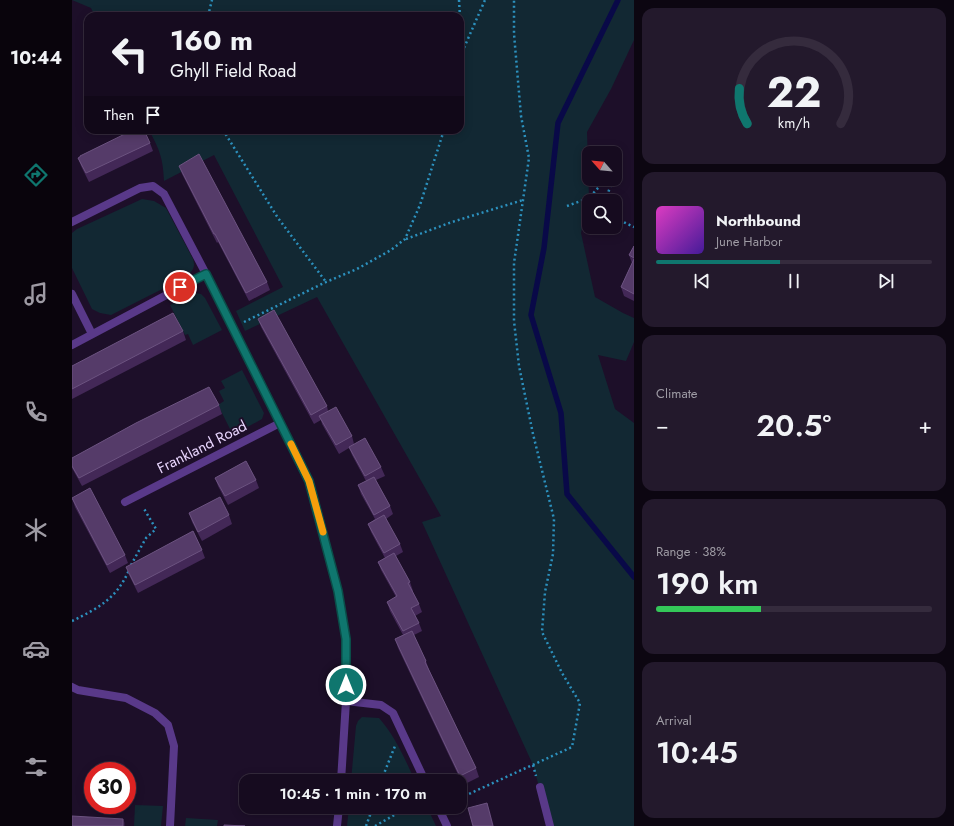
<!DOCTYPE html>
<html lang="en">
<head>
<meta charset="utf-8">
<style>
	body { margin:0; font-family:Jost,sans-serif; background:#23192c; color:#f1f3f6; height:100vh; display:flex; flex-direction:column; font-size:15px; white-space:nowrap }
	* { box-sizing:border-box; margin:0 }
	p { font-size:13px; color:#9e9ba4 }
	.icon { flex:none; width:22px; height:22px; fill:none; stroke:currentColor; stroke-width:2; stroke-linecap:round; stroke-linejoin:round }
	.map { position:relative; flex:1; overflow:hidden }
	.side { display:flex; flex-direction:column; gap:8px; padding:8px; background:#0c0611; width:320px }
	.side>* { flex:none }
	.guide { position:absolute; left:12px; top:12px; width:380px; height:122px; border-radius:12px; box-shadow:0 2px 10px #0003,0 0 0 1px #352b3d; background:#160b1f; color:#f1f3f6; overflow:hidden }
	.needle { width:26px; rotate:297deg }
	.buttons { position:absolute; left:510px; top:146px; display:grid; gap:8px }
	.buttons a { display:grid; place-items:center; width:40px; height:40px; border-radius:8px; background:#160b1f; box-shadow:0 2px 10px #0003,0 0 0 1px #352b3d; font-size:20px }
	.speed { position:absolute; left:12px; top:762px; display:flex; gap:8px; font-size:20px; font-weight:700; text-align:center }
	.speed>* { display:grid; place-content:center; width:52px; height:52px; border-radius:50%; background:#160b1f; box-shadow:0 2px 10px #0003,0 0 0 1px #352b3d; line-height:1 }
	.speed .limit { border:6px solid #d22; background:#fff; color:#111 }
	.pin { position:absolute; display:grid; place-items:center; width:34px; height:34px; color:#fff; margin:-17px; border:2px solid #fff; border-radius:50%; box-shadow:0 1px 4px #0007 }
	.me { position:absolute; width:44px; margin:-22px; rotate:0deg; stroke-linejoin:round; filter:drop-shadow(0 0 3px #0008) }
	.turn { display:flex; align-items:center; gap:14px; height:84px; padding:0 20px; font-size:18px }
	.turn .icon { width:52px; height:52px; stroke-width:2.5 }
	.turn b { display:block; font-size:28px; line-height:34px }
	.then { display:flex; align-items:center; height:38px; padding:0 20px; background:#0003; gap:8px; font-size:15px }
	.big { font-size:30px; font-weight:600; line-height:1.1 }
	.side .card { flex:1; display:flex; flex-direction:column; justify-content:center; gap:6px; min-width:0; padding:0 14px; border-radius:12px; background:#23192c }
	.side .dial { align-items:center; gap:0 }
	.dial svg { height:104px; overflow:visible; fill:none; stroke:#352b3d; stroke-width:7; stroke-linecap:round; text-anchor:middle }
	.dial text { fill:#f1f3f6; stroke:none }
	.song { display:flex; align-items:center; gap:12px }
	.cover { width:48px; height:48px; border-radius:6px; background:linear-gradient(135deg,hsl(310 70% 55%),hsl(260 70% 35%)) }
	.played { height:4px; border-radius:2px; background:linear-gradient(90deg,#0f766e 45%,#352b3d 45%) }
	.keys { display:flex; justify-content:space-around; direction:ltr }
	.heat { display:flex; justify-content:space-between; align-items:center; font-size:22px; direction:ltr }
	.charge { height:6px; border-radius:3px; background:linear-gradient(90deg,#34c759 38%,#352b3d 0) }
	.trip { position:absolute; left:167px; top:774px; width:228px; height:40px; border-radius:12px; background:#160b1f; box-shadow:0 2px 10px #0003,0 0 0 1px #352b3d; font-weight:600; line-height:40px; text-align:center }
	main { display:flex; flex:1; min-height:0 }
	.dock { display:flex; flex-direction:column; width:72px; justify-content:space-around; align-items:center; background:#09040c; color:#9e9ba4 }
	.dock .icon { width:28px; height:28px }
	.dock .on { color:#0f766e }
	.dock b { font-size:18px; color:#f1f3f6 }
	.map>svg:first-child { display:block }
</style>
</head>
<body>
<main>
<nav class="dock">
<b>10:44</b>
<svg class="icon on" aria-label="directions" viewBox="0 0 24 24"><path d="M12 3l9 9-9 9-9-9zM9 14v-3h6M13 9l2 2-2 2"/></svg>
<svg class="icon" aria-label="music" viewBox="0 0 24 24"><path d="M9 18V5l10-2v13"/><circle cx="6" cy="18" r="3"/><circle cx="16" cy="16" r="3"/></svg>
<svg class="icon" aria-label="phone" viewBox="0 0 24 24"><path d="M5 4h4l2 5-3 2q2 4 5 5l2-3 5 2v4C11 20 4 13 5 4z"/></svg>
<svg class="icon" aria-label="climate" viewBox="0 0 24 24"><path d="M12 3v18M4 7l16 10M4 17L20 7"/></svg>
<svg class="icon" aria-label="car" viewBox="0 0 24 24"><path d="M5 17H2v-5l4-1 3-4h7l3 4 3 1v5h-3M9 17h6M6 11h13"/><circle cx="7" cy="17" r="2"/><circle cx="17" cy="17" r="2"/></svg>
<svg class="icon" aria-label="filters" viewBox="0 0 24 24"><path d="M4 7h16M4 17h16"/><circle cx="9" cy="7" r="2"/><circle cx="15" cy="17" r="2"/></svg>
</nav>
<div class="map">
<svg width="562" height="826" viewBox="0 0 562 826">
	<rect width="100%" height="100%" fill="#1d0f29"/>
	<!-- green -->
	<g fill="#122833">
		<path d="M0,0h562v40l-23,49 -24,43 2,66 -8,35 14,64 28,16 11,5v24l-8,19 -28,-6 17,54 19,14v403h-84l-17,-61 -111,-243 19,-6 -124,-219 -72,34 -9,-20 47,-24 -69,-132 -50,26c-1,-23 -4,-30 -15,-51h311v-114h-365l-4,-8z"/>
		<path d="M70,199l12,2 12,7 27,51c3,9 -1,12 -7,18l-75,38 -11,-2 -8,-4 -20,-41v-35l5,-4z"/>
		<path d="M123,293l6,1 4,4 17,32 -29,15 -5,-11 -3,1 -15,-30z"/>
		<path d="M170,370l22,43 -2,6 -29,16 -15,-30 6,-4 -5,-10 6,-3 -4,-7z"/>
		<path d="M290,717l17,1c16,18 26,41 36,63h-64l5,-55 2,-5z"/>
		<path d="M63,805l28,1 -2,20h-27z"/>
		<path d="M277,807h78l9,19h-89z"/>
		<path d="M114,818l32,2 -1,6h-32z"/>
	</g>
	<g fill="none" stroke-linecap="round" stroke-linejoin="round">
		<!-- stream -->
		<path stroke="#090948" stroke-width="5.5" d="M546,0l-60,123 -14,125 -13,67 30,98 6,81 67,83"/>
		<!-- path -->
		<g stroke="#2c91be" stroke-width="2.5" stroke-dasharray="2 3" stroke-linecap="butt">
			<path d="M387,0l1,17"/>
			<path d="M136,16l4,-16"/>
			<path d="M388,57l25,-57"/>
			<path d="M151,130l55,88 48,64"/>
			<path d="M533,201l7,-19 -6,-3"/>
			<path d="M495,206l22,-8 17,-19"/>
			<path d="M543,218l19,9"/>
			<path d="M334,239l46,-17 71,-22"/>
			<path d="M172,322l82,-40 31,-13 34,-19 14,-11 15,-34 24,-75"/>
			<path d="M59,565l15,-27 10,-9 -13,-22"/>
			<path d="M0,621c27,-13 45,-23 57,-51"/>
			<path d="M461,765l3,11"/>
			<path d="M309,781l14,-35"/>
			<path d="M388,798l112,-51 8,-44 -18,-30 -20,-41 3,-40 8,-38 1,-35 -21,-85 -14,-68 -5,-45v-58l15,-105 -8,-42 -7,-82v-34"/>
			<path d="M294,826l7,-19"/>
			<path d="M303,826l21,-12 18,-7"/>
		</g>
		<!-- lane -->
		<path stroke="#593989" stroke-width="8" d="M468,787l10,39"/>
		<!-- street -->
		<g stroke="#593989" stroke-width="8">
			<path d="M0,222l68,-34 13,-2 11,8 42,80 -134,71"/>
			<path d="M134,274l103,207 14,52 15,58 8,48v62l-5,80"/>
			<path d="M0,294l20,40"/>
			<path d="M53,502l155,-79"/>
			<path d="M0,687l6,3 48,8 29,15 13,12 6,21 -4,80"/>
			<path d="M274,701l35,4 12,8 32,68"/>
			<path d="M366,807l9,19"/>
			<path d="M265,826l2,-19"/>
		</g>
	</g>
	<!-- wall -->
	<g fill="#432857">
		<path d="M78,143l3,8 -64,31 -8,-16 -3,-8z"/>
		<path d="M107,166l88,116 3,8 -21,11 -31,-59 -1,1 -35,-69z"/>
		<path d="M562,246v55l-10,-5 -3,-9 11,-24 -3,-8z"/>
		<path d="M186,319l69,87 1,5 24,25 2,8 27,23 4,9 -9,4 14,26 3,8 -7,5 14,25 3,8 -7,4 14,26 3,9h-1l7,13 3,8 -7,4 4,7 3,8 -8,4 12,26 3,9 47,98 3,9 -16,8 -65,-137 -3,-9 8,-4 -13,-24 -3,-9 9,-5 -15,-27 -3,-8 7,-4 -14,-26 -3,-8 7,-5 -14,-25 -3,-9 8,-4 -14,-26 -3,-7 -10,6 -17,-30 -1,-4 -7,4 -53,-97z"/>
		<path d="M111,331l3,9 -114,59v-33z"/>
		<path d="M147,405l3,9 -140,72 -10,-18v-10z"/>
		<path d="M143,478l41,2 3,8 -31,17 -10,-19z"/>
		<path d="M0,498l53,57 3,8 -18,10 -35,-66z"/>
		<path d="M117,513l40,2 3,9 -30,17 -10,-19z"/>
		<path d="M130,550l3,8 -67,35 -9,-18 -3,-8z"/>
	</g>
	<!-- shaded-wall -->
	<g fill="#2c163d">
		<path d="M415,803l3,8 4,15h-1z"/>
		<path d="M51,819l2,4v3h-2z"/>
	</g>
	<!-- building -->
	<g fill="#553b69" stroke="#6c5380">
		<path d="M61,130h11l6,13 -64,30 -8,-15 2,-1v-1z"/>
		<path d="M127,154l68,128 -21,11 -31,-59h-1l-35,-68z"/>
		<path d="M562,246v12l-5,-3z"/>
		<path d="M562,259v35l-13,-7z"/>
		<path d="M202,310l53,96 -16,9 -53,-96z"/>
		<path d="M101,313l10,18 -111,58v-23z"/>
		<path d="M137,387l10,18 -140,73 -7,-12v-8l64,-35z"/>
		<path d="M264,407l16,29 -16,9 -17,-29z"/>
		<path d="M293,438l16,29 -16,9 -16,-29z"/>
		<path d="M174,461l10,19 -31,16 -10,-18z"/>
		<path d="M302,477l16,29 -16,9 -16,-30z"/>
		<path d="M18,488l35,67 -18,10 -35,-67z"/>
		<path d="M148,497l9,18 -31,17 -9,-19z"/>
		<path d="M312,515l16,29 -16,9 -16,-29z"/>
		<path d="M121,531l9,19 -67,35 -9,-18z"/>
		<path d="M322,553l16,29 -2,1 11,21 -8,4 8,15 -16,8 -16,-29 10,-6 -19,-34z"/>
		<path d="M340,631l14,30 -1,1 51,106 -16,8 -65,-137z"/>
		<path d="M415,803l6,23h-20l-5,-18z"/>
		<path d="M0,816l51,3v7h-51z"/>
		<path d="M152,825l21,1h-21z"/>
	</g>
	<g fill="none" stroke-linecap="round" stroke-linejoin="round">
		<defs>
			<path id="route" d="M108,287l26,-13 103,207 29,110 8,48v46"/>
		</defs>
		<!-- route casing -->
		<use href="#route" stroke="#0a4d48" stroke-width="10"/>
		<!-- route -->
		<use href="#route" stroke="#0f766e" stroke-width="7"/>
		<!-- slow -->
		<path stroke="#f59e0b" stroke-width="7" d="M219,444l18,37 14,51"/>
	</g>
	<g text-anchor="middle" stroke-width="4" stroke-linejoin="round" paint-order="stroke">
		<!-- street labels -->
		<g font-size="15" fill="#ead7ff" stroke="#1d0f29">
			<text transform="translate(130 447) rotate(-27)" y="5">Frankland Road</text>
		</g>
	</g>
</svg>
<div class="buttons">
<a><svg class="needle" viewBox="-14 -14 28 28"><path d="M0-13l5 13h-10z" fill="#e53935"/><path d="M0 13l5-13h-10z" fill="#9e9ba4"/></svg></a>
<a><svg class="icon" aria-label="search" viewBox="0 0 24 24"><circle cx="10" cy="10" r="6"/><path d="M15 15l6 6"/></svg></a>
</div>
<div class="speed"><div class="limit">30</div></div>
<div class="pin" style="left:108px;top:287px;background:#d93025"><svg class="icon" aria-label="arrive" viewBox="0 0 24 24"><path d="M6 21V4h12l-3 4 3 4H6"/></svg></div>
<svg class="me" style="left:274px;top:685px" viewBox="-20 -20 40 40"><circle r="17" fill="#0f766e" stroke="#fff" stroke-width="3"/><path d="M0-11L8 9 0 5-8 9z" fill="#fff"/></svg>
<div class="trip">10:45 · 1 min · 170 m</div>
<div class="guide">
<div class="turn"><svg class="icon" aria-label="left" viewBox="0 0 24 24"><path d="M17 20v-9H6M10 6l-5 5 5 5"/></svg><div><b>160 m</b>Ghyll Field Road</div></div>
<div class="then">Then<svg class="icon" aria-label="arrive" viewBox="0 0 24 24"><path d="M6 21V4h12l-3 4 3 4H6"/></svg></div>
</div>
</div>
<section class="side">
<div class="card dial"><svg viewBox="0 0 100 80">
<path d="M14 69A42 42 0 1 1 86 69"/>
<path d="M14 69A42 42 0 0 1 8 42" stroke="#0f766e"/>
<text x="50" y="56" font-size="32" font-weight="700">22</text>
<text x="50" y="72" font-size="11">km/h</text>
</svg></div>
<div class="card">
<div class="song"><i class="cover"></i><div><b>Northbound</b><p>June Harbor</p></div></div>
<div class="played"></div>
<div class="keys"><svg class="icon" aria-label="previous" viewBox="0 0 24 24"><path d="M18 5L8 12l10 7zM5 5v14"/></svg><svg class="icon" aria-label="pause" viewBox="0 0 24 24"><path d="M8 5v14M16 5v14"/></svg><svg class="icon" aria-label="next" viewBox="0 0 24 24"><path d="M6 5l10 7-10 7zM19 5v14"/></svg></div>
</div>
<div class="card"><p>Climate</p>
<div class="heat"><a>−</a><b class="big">20.5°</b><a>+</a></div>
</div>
<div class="card"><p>Range · 38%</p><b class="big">190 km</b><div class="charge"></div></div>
<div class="card"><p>Arrival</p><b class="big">10:45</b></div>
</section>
</main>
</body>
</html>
